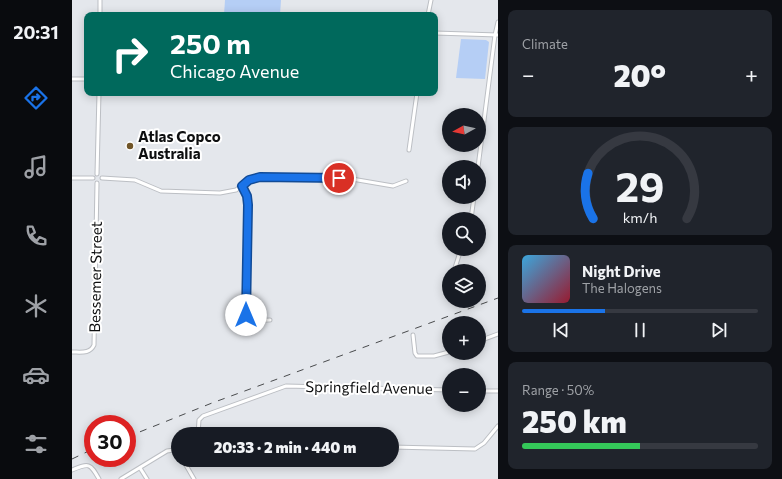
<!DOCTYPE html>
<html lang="en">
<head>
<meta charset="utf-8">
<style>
	body { margin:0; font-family:Commissioner,sans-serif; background:#20242c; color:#f1f3f6; height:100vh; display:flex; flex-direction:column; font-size:15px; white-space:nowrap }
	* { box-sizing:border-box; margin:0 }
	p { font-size:13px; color:#9ea1a6 }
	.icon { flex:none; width:22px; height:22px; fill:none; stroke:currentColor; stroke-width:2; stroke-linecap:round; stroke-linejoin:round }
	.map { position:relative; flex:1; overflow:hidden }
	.drawer { display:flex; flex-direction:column; gap:10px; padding:10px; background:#0d0f14; width:284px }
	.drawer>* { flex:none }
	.banner { position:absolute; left:12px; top:12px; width:354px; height:84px; border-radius:8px; box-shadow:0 2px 10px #0003; background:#00695c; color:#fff; overflow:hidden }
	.needle { width:26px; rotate:262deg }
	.controls { position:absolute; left:370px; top:108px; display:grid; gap:8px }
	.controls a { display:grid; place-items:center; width:44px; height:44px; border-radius:50%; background:#171b24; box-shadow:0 2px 10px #0003; font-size:20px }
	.speed { position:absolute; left:12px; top:415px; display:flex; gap:8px; font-size:20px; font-weight:700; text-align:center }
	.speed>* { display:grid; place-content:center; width:52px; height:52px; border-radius:50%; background:#171b24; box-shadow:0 2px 10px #0003; line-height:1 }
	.speed .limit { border:6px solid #d22; background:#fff; color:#111 }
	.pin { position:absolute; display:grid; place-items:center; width:34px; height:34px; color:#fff; margin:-17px; border:2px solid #fff; border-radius:50%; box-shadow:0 1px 4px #0007 }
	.me { position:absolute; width:44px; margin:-22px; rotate:0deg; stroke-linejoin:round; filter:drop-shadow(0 0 3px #0008) }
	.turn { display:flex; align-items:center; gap:14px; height:84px; padding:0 20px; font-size:18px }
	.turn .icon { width:52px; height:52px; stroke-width:2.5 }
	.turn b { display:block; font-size:28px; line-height:34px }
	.big { font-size:30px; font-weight:800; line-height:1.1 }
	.drawer .widget { flex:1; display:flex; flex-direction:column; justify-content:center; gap:6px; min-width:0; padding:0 14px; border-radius:8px; background:#20242c }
	.drawer .dial { align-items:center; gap:0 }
	.dial svg { height:104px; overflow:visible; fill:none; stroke:#363941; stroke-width:7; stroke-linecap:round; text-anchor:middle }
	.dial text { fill:#f1f3f6; stroke:none }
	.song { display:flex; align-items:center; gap:12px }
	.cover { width:48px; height:48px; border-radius:6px; background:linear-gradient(135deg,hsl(200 70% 55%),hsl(350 70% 35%)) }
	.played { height:4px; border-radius:2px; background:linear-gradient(90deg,#1a73e8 35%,#363941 35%) }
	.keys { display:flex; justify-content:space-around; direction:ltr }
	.heat { display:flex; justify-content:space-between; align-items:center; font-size:22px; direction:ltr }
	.charge { height:6px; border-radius:3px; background:linear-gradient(90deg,#34c759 50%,#363941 0) }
	.trip { position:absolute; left:99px; top:427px; width:228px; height:40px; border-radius:20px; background:#171b24; box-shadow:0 2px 10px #0003; font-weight:800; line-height:40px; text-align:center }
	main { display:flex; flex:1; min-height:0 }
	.tabs { display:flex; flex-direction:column; width:72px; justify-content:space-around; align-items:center; background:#090b0e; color:#9ea1a6 }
	.tabs .icon { width:28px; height:28px }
	.tabs .on { color:#1a73e8 }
	.tabs b { font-size:18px; color:#f1f3f6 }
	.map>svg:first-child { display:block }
</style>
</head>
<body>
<main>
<nav class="tabs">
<b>20:31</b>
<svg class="icon on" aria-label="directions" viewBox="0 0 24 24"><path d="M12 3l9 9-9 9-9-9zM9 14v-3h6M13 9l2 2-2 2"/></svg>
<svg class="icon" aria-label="music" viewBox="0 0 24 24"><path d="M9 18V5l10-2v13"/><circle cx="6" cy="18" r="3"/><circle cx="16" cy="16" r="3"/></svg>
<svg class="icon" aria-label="phone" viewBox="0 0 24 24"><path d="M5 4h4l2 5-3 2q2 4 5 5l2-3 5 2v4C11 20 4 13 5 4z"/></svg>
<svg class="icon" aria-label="climate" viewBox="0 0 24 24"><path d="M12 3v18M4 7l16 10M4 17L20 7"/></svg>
<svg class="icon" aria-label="car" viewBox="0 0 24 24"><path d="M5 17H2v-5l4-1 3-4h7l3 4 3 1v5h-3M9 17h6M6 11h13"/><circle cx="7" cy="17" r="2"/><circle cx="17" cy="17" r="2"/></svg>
<svg class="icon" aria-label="filters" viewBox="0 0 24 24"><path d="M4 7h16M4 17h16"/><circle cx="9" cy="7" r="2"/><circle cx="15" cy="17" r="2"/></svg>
</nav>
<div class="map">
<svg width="426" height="479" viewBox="0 0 426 479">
	<rect width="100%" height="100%" fill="#e4e7ec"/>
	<!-- green -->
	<g fill="#b5cef5">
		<path d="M153,0h56l-1,15h-56z"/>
		<path d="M389,39l25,1 3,2 -4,37 -29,-1z"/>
	</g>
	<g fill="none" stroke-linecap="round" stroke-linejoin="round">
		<defs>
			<g id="minor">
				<path d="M28,15v-15"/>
				<path d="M356,15l3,-15"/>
				<path d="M363,33l63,2"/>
				<path d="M0,79h15"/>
				<path d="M337,150l8,-57"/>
				<path d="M406,167l17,-132 3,-13"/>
				<path d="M25,174l2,-81"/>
				<path d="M0,178h21"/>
				<path d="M30,178l33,2 26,11 59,2 16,-3 13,-10 11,-3 86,1 47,8 13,-5"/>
				<path d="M170,186l5,10 1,9 -2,110c5,7 16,5 24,5"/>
				<path d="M399,219l3,-22"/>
				<path d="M382,271l7,-22"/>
				<path d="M341,335l2,18 2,3h17l15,-4"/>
				<path d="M407,341l19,-7"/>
				<path d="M0,352c9,0 18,2 22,-7l3,-162"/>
				<path d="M407,391h19"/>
				<path d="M126,434l1,-14 4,-4 83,-30 163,4"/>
				<path d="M320,447l83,2 9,-6 14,-17"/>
				<path d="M111,460l11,19"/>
				<path d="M68,468l7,11"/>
				<path d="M0,470c17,-7 18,-7 27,9"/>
				<path d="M49,479l46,-28 7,-1 4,3"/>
			</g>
		</defs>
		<!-- minor casing -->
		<use href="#minor" stroke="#bcbfc4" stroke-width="5"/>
		<!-- minor -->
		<use href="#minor" stroke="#fff" stroke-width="3"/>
		<!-- rail -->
		<g stroke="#494b4d" stroke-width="1" stroke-dasharray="7 7" stroke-linecap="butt">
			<path d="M55,437l85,-34 286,-105"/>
			<path d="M0,459l21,-10"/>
		</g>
	</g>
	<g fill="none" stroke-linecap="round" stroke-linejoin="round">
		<defs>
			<path id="route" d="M174,315l2,-110 -1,-9 -5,-10 7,-6 11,-3 79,1"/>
		</defs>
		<!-- route casing -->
		<use href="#route" stroke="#114b97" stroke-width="10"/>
		<!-- route -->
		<use href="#route" stroke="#1a73e8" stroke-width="7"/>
	</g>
	<!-- markers -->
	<circle fill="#705528" stroke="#fff" stroke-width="1.5" cx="58" cy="146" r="4"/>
	<g text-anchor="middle" stroke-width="4" stroke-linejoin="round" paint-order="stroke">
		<!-- poi labels -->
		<g font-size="15" font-weight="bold" fill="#0e0f10" stroke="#fff" text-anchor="start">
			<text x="66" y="142">Atlas Copco<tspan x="66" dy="17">Australia</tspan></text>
		</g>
		<!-- street labels -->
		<g font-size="15" fill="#0e0f10" stroke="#fff">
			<text transform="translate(24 277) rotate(-89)" y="5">Bessemer Street</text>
			<text transform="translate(297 388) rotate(1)" y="5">Springfield Avenue</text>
		</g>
	</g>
</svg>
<div class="controls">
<a><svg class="needle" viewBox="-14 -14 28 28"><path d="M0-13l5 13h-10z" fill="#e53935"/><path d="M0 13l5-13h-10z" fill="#9ea1a6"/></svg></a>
<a><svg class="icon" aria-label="sound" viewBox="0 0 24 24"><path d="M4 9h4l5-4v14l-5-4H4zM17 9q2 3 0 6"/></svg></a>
<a><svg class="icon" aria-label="search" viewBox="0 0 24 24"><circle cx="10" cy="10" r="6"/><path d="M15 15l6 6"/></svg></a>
<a><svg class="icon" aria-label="layers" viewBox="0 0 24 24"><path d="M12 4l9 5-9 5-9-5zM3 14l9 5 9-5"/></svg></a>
<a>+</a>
<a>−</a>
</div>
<div class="speed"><div class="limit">30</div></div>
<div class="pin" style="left:267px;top:178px;background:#d93025"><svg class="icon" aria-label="arrive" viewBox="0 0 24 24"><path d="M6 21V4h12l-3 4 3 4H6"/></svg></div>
<svg class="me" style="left:174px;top:315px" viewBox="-20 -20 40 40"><circle r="19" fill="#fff"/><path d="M0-13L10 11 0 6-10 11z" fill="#1a73e8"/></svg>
<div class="trip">20:33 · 2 min · 440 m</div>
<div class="banner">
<div class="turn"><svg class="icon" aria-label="right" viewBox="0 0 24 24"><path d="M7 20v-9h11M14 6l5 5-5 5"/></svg><div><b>250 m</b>Chicago Avenue</div></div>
</div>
</div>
<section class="drawer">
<div class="widget"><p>Climate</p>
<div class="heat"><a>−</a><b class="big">20°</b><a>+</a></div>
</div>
<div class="widget dial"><svg viewBox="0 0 100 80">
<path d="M14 69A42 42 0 1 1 86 69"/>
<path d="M14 69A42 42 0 0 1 10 34" stroke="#1a73e8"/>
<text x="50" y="56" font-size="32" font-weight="700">29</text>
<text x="50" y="72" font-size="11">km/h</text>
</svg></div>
<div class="widget">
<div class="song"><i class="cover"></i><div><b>Night Drive</b><p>The Halogens</p></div></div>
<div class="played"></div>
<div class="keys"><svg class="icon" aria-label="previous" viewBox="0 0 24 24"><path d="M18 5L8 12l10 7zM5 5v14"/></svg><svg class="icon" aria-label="pause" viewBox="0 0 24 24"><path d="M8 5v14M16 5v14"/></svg><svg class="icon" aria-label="next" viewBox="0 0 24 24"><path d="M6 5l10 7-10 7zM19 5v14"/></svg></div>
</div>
<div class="widget"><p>Range · 50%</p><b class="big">250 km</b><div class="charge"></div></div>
</section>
</main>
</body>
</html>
